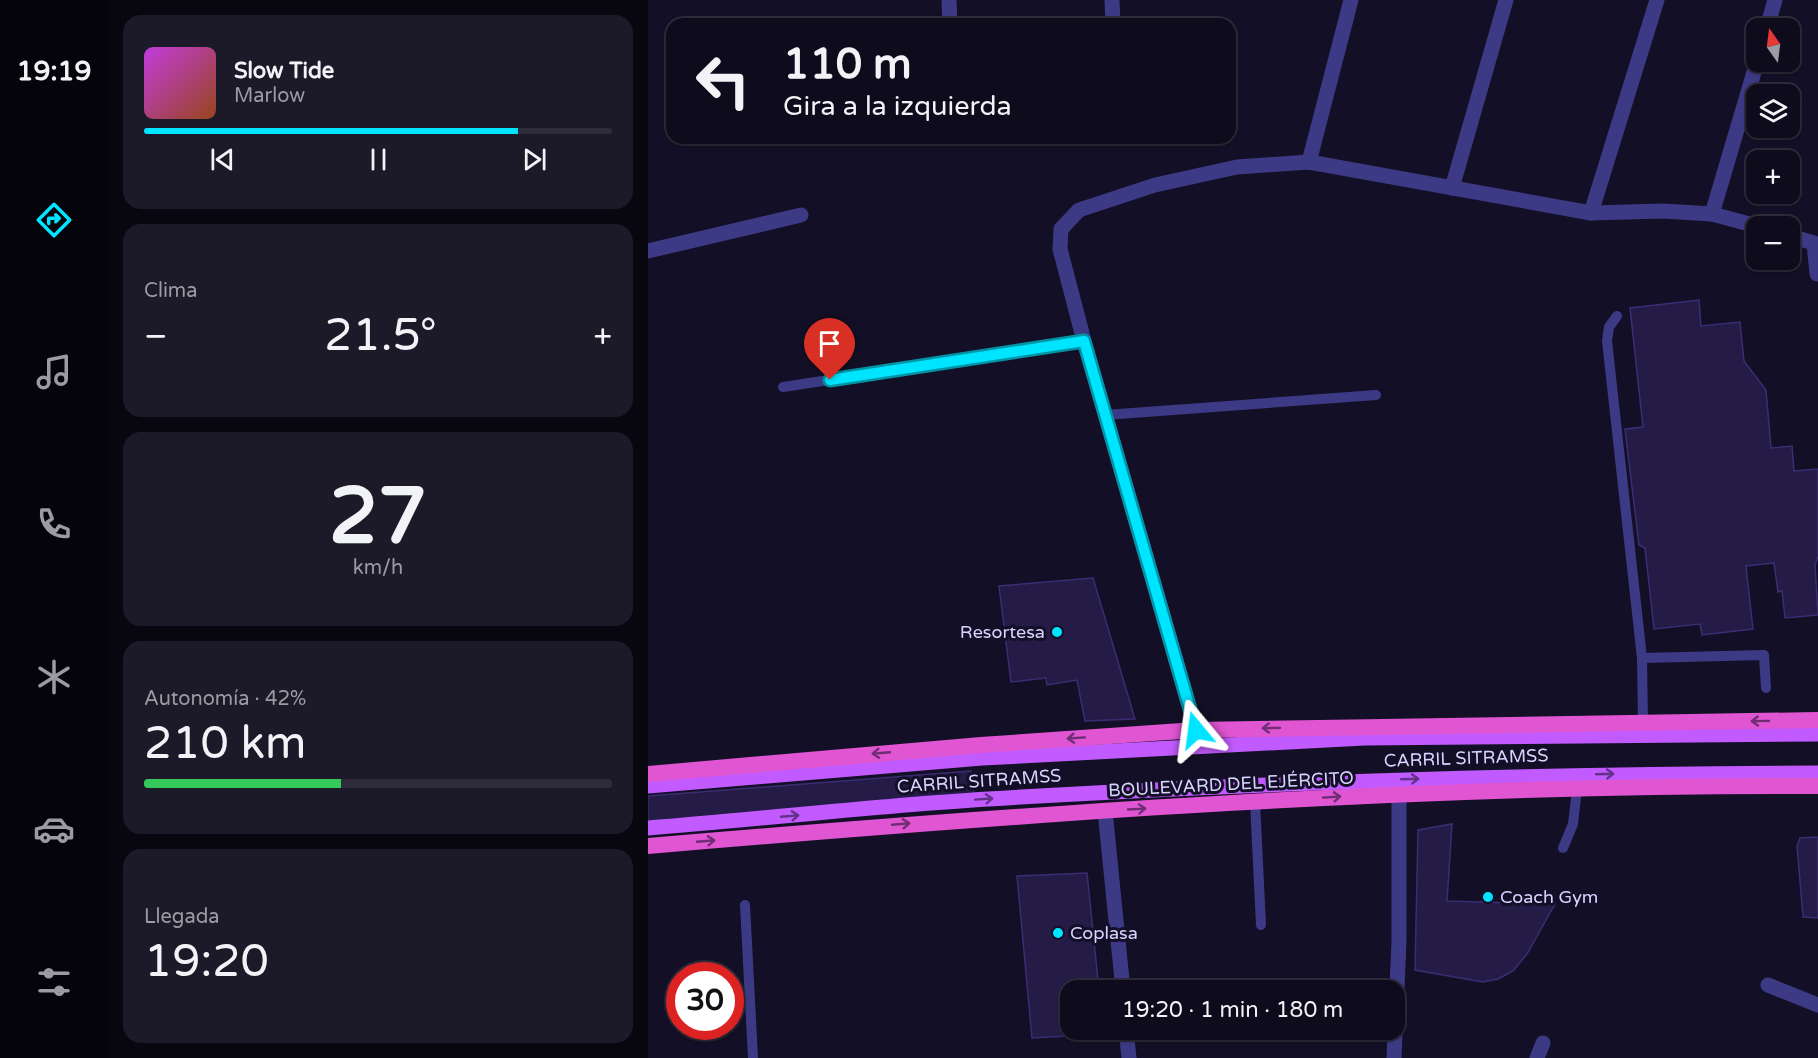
<!DOCTYPE html>
<html lang="es">
<head>
<meta charset="utf-8">
<style>
	body { margin:0; font-family:"Varela Round",sans-serif; background:#1c1929; color:#f1f3f6; height:100vh; display:flex; flex-direction:column; font-size:22px; white-space:nowrap }
	* { box-sizing:border-box; margin:0 }
	p { font-size:20px; color:#9b9ba3 }
	.icon { flex:none; width:33px; height:33px; fill:none; stroke:currentColor; stroke-width:2; stroke-linecap:round; stroke-linejoin:round }
	.map { position:relative; flex:1; overflow:hidden }
	.details { display:flex; flex-direction:column; gap:15px; padding:15px; background:#08060f; width:540px }
	.details>* { flex:none }
	.hud { position:absolute; left:18px; top:18px; width:570px; height:126px; border-radius:18px; box-shadow:0 2px 4px #0004,0 0 0 2px #2e2b3b; background:#0e0b1c; color:#f1f3f6; overflow:hidden }
	.needle { width:39px; rotate:346deg }
	.controls { position:absolute; left:1098px; top:18px; display:grid; gap:12px }
	.controls a { display:grid; place-items:center; width:54px; height:54px; border-radius:12px; background:#0e0b1c; box-shadow:0 2px 4px #0004,0 0 0 2px #2e2b3b; font-size:30px }
	.speed { position:absolute; left:18px; top:962px; display:flex; gap:12px; font-size:30px; font-weight:700; text-align:center }
	.speed>* { display:grid; place-content:center; width:78px; height:78px; border-radius:50%; background:#0e0b1c; box-shadow:0 2px 4px #0004,0 0 0 2px #2e2b3b; line-height:1 }
	.speed .limit { border:9px solid #d22; background:#fff; color:#111 }
	.pin { position:absolute; display:grid; place-items:center; width:51px; height:51px; color:#fff; margin:-62px -26px; border-radius:50% 50% 50% 0; rotate:-45deg; box-shadow:0 0 6px #0007 }
	.pin .icon { rotate:45deg }
	.me { position:absolute; width:66px; margin:-33px; rotate:344deg; stroke-linejoin:round; filter:drop-shadow(0 0 4px #0008) }
	.turn { display:flex; align-items:center; gap:21px; height:126px; padding:0 18px; font-size:27px }
	.turn .icon { width:78px; height:78px; stroke-width:2.5 }
	.turn b { display:block; font-size:42px; line-height:51px }
	.big { font-size:45px; font-weight:600; line-height:1.1 }
	.details .tile { flex:1; display:flex; flex-direction:column; justify-content:center; gap:9px; min-width:0; padding:0 21px; border-radius:18px; background:#1c1929 }
	.details .dial { align-items:center; gap:0 }
	.dial b { font-size:78px; line-height:1 }
	.song { display:flex; align-items:center; gap:18px }
	.cover { width:72px; height:72px; border-radius:9px; background:linear-gradient(135deg,hsl(290 70% 55%),hsl(20 70% 35%)) }
	.played { height:6px; border-radius:3px; background:linear-gradient(90deg,#00e5ff 80%,#2e2b3b 80%) }
	.keys { display:flex; justify-content:space-around; direction:ltr }
	.heat { display:flex; justify-content:space-between; align-items:center; font-size:33px; direction:ltr }
	.charge { height:9px; border-radius:4px; background:linear-gradient(90deg,#34c759 42%,#2e2b3b 0) }
	.trip { position:absolute; left:412px; top:980px; width:345px; height:60px; border-radius:18px; background:#0e0b1c; box-shadow:0 2px 4px #0004,0 0 0 2px #2e2b3b; font-weight:600; line-height:60px; text-align:center }
	main { display:flex; flex:1; min-height:0 }
	.menu { display:flex; flex-direction:column; width:108px; justify-content:space-around; align-items:center; background:#06040b; color:#9b9ba3 }
	.menu .icon { width:42px; height:42px }
	.menu .selected { color:#00e5ff }
	.menu b { font-size:27px; color:#f1f3f6 }
	.map>svg:first-child { display:block }
</style>
</head>
<body>
<main>
<nav class="menu">
<b>19:19</b>
<svg class="icon selected" aria-label="directions" viewBox="0 0 24 24"><path d="M12 3l9 9-9 9-9-9zM9 14v-3h6M13 9l2 2-2 2"/></svg>
<svg class="icon" aria-label="music" viewBox="0 0 24 24"><path d="M9 18V5l10-2v13"/><circle cx="6" cy="18" r="3"/><circle cx="16" cy="16" r="3"/></svg>
<svg class="icon" aria-label="phone" viewBox="0 0 24 24"><path d="M5 4h4l2 5-3 2q2 4 5 5l2-3 5 2v4C11 20 4 13 5 4z"/></svg>
<svg class="icon" aria-label="climate" viewBox="0 0 24 24"><path d="M12 3v18M4 7l16 10M4 17L20 7"/></svg>
<svg class="icon" aria-label="car" viewBox="0 0 24 24"><path d="M5 17H2v-5l4-1 3-4h7l3 4 3 1v5h-3M9 17h6M6 11h13"/><circle cx="7" cy="17" r="2"/><circle cx="17" cy="17" r="2"/></svg>
<svg class="icon" aria-label="filters" viewBox="0 0 24 24"><path d="M4 7h16M4 17h16"/><circle cx="9" cy="7" r="2"/><circle cx="15" cy="17" r="2"/></svg>
</nav>
<section class="details">
<div class="tile">
<div class="song"><i class="cover"></i><div><b>Slow Tide</b><p>Marlow</p></div></div>
<div class="played"></div>
<div class="keys"><svg class="icon" aria-label="previous" viewBox="0 0 24 24"><path d="M18 5L8 12l10 7zM5 5v14"/></svg><svg class="icon" aria-label="pause" viewBox="0 0 24 24"><path d="M8 5v14M16 5v14"/></svg><svg class="icon" aria-label="next" viewBox="0 0 24 24"><path d="M6 5l10 7-10 7zM19 5v14"/></svg></div>
</div>
<div class="tile"><p>Clima</p>
<div class="heat"><a>−</a><b class="big">21.5°</b><a>+</a></div>
</div>
<div class="tile dial"><b>27</b><p>km/h</p></div>
<div class="tile"><p>Autonomía · 42%</p><b class="big">210 km</b><div class="charge"></div></div>
<div class="tile"><p>Llegada</p><b class="big">19:20</b></div>
</section>
<div class="map">
<svg width="1170" height="1058" viewBox="0 0 1170 1058">
	<rect width="100%" height="100%" fill="#130f26"/>
	<!-- building -->
	<g fill="#241b47" stroke="#3b2d73" stroke-width="1.5">
		<path d="M1051,300l2,26 39,-4 4,39 22,29 5,58 21,-2 2,25 24,-2v87l-3,9 3,50 -33,3 -3,-27 -4,1 -4,-29 -28,3 7,63 -51,6 -2,-11 -46,5 -9,-81 -6,-3 -14,-116 18,-2 -13,-119z"/>
		<path d="M445,578l42,141 -50,2 -8,-41 -30,5 -1,-7 -35,4 -12,-96z"/>
		<path d="M323,771l3,23 -326,28v-26z"/>
		<path d="M804,824l-5,77 108,3 -28,50 -14,17 -15,8 -15,3 -68,-12 3,-140z"/>
		<path d="M1170,837v81l-15,-1 -6,-71 3,-8z"/>
		<path d="M439,873l12,117h-28v39h32v5l-71,4 -15,-162z"/>
	</g>
	<g fill="none" stroke-linecap="round" stroke-linejoin="round">
		<!-- service -->
		<g stroke="#3d3a85" stroke-width="10">
			<path d="M969,316l-8,11 -2,14 35,317 1,65"/>
			<path d="M135,387l301,-46"/>
			<path d="M457,415l271,-20"/>
			<path d="M994,658l122,-3 2,33"/>
			<path d="M607,802l6,123"/>
			<path d="M915,848l10,-24 4,-35"/>
			<path d="M97,905l8,153"/>
		</g>
		<!-- minor -->
		<g stroke="#3d3a85" stroke-width="15">
			<path d="M301,0l1,24"/>
			<path d="M464,0l1,24"/>
			<path d="M1119,28l8,-28"/>
			<path d="M661,162l42,-162"/>
			<path d="M804,188l54,-188"/>
			<path d="M943,213l66,-213"/>
			<path d="M1064,214l45,-152"/>
			<path d="M1142,236l24,7 3,31"/>
			<path d="M0,251l153,-36"/>
			<path d="M548,730l-112,-389 -24,-92 1,-20 18,-19 76,-25 82,-18 72,-5 282,51 72,-2 49,3 45,12"/>
			<path d="M457,811l18,179"/>
			<path d="M1120,985l50,20"/>
			<path d="M478,1029l3,29"/>
			<path d="M746,1058l5,-117v-148"/>
			<path d="M889,1058l6,-15"/>
		</g>
		<!-- primary -->
		<g stroke="#c25bff" stroke-width="15">
			<path d="M0,786l334,-28 382,-20 454,-4"/>
			<path d="M0,828c113,-9 227,-22 340,-29 277,-17 553,-25 830,-26"/>
		</g>
		<!-- trunk -->
		<g stroke="#e055d1" stroke-width="16">
			<path d="M0,774l333,-29 215,-15 622,-10"/>
			<path d="M0,846c389,-33 779,-62 1170,-60"/>
		</g>
	</g>
	<!-- one-way arrows -->
	<defs><path id="oneway-shaft" d="M-6 0H5M1.5-3L5.5 0L1.5 3" fill="none" stroke-width="1.6" stroke-linecap="round" stroke-linejoin="round" transform="scale(1.5)"/></defs>
	<g stroke="#6f2e73">
		<use href="#oneway-shaft" transform="translate(1112 721) rotate(179)"/>
		<use href="#oneway-shaft" transform="translate(623 728) rotate(179)"/>
		<use href="#oneway-shaft" transform="translate(428 738) rotate(176)"/>
		<use href="#oneway-shaft" transform="translate(233 753) rotate(175)"/>
		<use href="#oneway-shaft" transform="translate(684 797) rotate(-4)"/>
		<use href="#oneway-shaft" transform="translate(489 809) rotate(-3)"/>
		<use href="#oneway-shaft" transform="translate(253 824) rotate(-5)"/>
		<use href="#oneway-shaft" transform="translate(58 841) rotate(-5)"/>
	</g>
	<g stroke="#623188">
		<use href="#oneway-shaft" transform="translate(957 774) rotate(-2)"/>
		<use href="#oneway-shaft" transform="translate(762 779) rotate(-2)"/>
		<use href="#oneway-shaft" transform="translate(336 799) rotate(-4)"/>
		<use href="#oneway-shaft" transform="translate(142 816) rotate(-5)"/>
	</g>
	<g fill="none" stroke-linecap="round" stroke-linejoin="round">
		<defs>
			<path id="route" d="M182,380l254,-39 112,389"/>
		</defs>
		<!-- route casing -->
		<use href="#route" stroke="#0095a6" stroke-width="15"/>
		<!-- route -->
		<use href="#route" stroke="#00e5ff" stroke-width="10"/>
	</g>
	<!-- markers -->
	<g fill="#00e5ff" stroke="#130f26" stroke-width="2">
		<circle cx="409" cy="632" r="6"/>
		<circle cx="840" cy="897" r="6"/>
		<circle cx="410" cy="933" r="6"/>
	</g>
	<g text-anchor="middle" stroke-width="6" stroke-linejoin="round" paint-order="stroke">
		<!-- poi labels -->
		<g font-size="18" fill="#d9d4ff" stroke="#130f26" text-anchor="start">
			<text x="397" y="638" text-anchor="end">Resortesa</text>
			<text x="852" y="903">Coach Gym</text>
			<text x="422" y="939">Coplasa</text>
		</g>
		<!-- street labels -->
		<g font-size="18" fill="#d9d4ff" stroke="#130f26">
			<text transform="translate(818 758) rotate(-2)" y="6">CARRIL SITRAMSS</text>
			<text transform="translate(331 781) rotate(-4)" y="6">CARRIL SITRAMSS</text>
			<text transform="translate(583 784) rotate(-3)" y="6">BOULEVARD DEL EJÉRCITO</text>
		</g>
	</g>
</svg>
<div class="controls">
<a><svg class="needle" viewBox="-14 -14 28 28"><path d="M0-13l5 13h-10z" fill="#e53935"/><path d="M0 13l5-13h-10z" fill="#9b9ba3"/></svg></a>
<a><svg class="icon" aria-label="layers" viewBox="0 0 24 24"><path d="M12 4l9 5-9 5-9-5zM3 14l9 5 9-5"/></svg></a>
<a>+</a>
<a>−</a>
</div>
<div class="speed"><div class="limit">30</div></div>
<div class="pin" style="left:182px;top:380px;background:#d93025"><svg class="icon" aria-label="arrive" viewBox="0 0 24 24"><path d="M6 21V4h12l-3 4 3 4H6"/></svg></div>
<svg class="me" style="left:548px;top:730px" viewBox="-20 -20 40 40"><path d="M0-17L14 15 0 8-14 15z" fill="#00e5ff" stroke="#fff" stroke-width="4"/></svg>
<div class="trip">19:20 · 1 min · 180 m</div>
<div class="hud">
<div class="turn"><svg class="icon" aria-label="left" viewBox="0 0 24 24"><path d="M17 20v-9H6M10 6l-5 5 5 5"/></svg><div><b>110 m</b>Gira a la izquierda</div></div>
</div>
</div>
</main>
</body>
</html>
